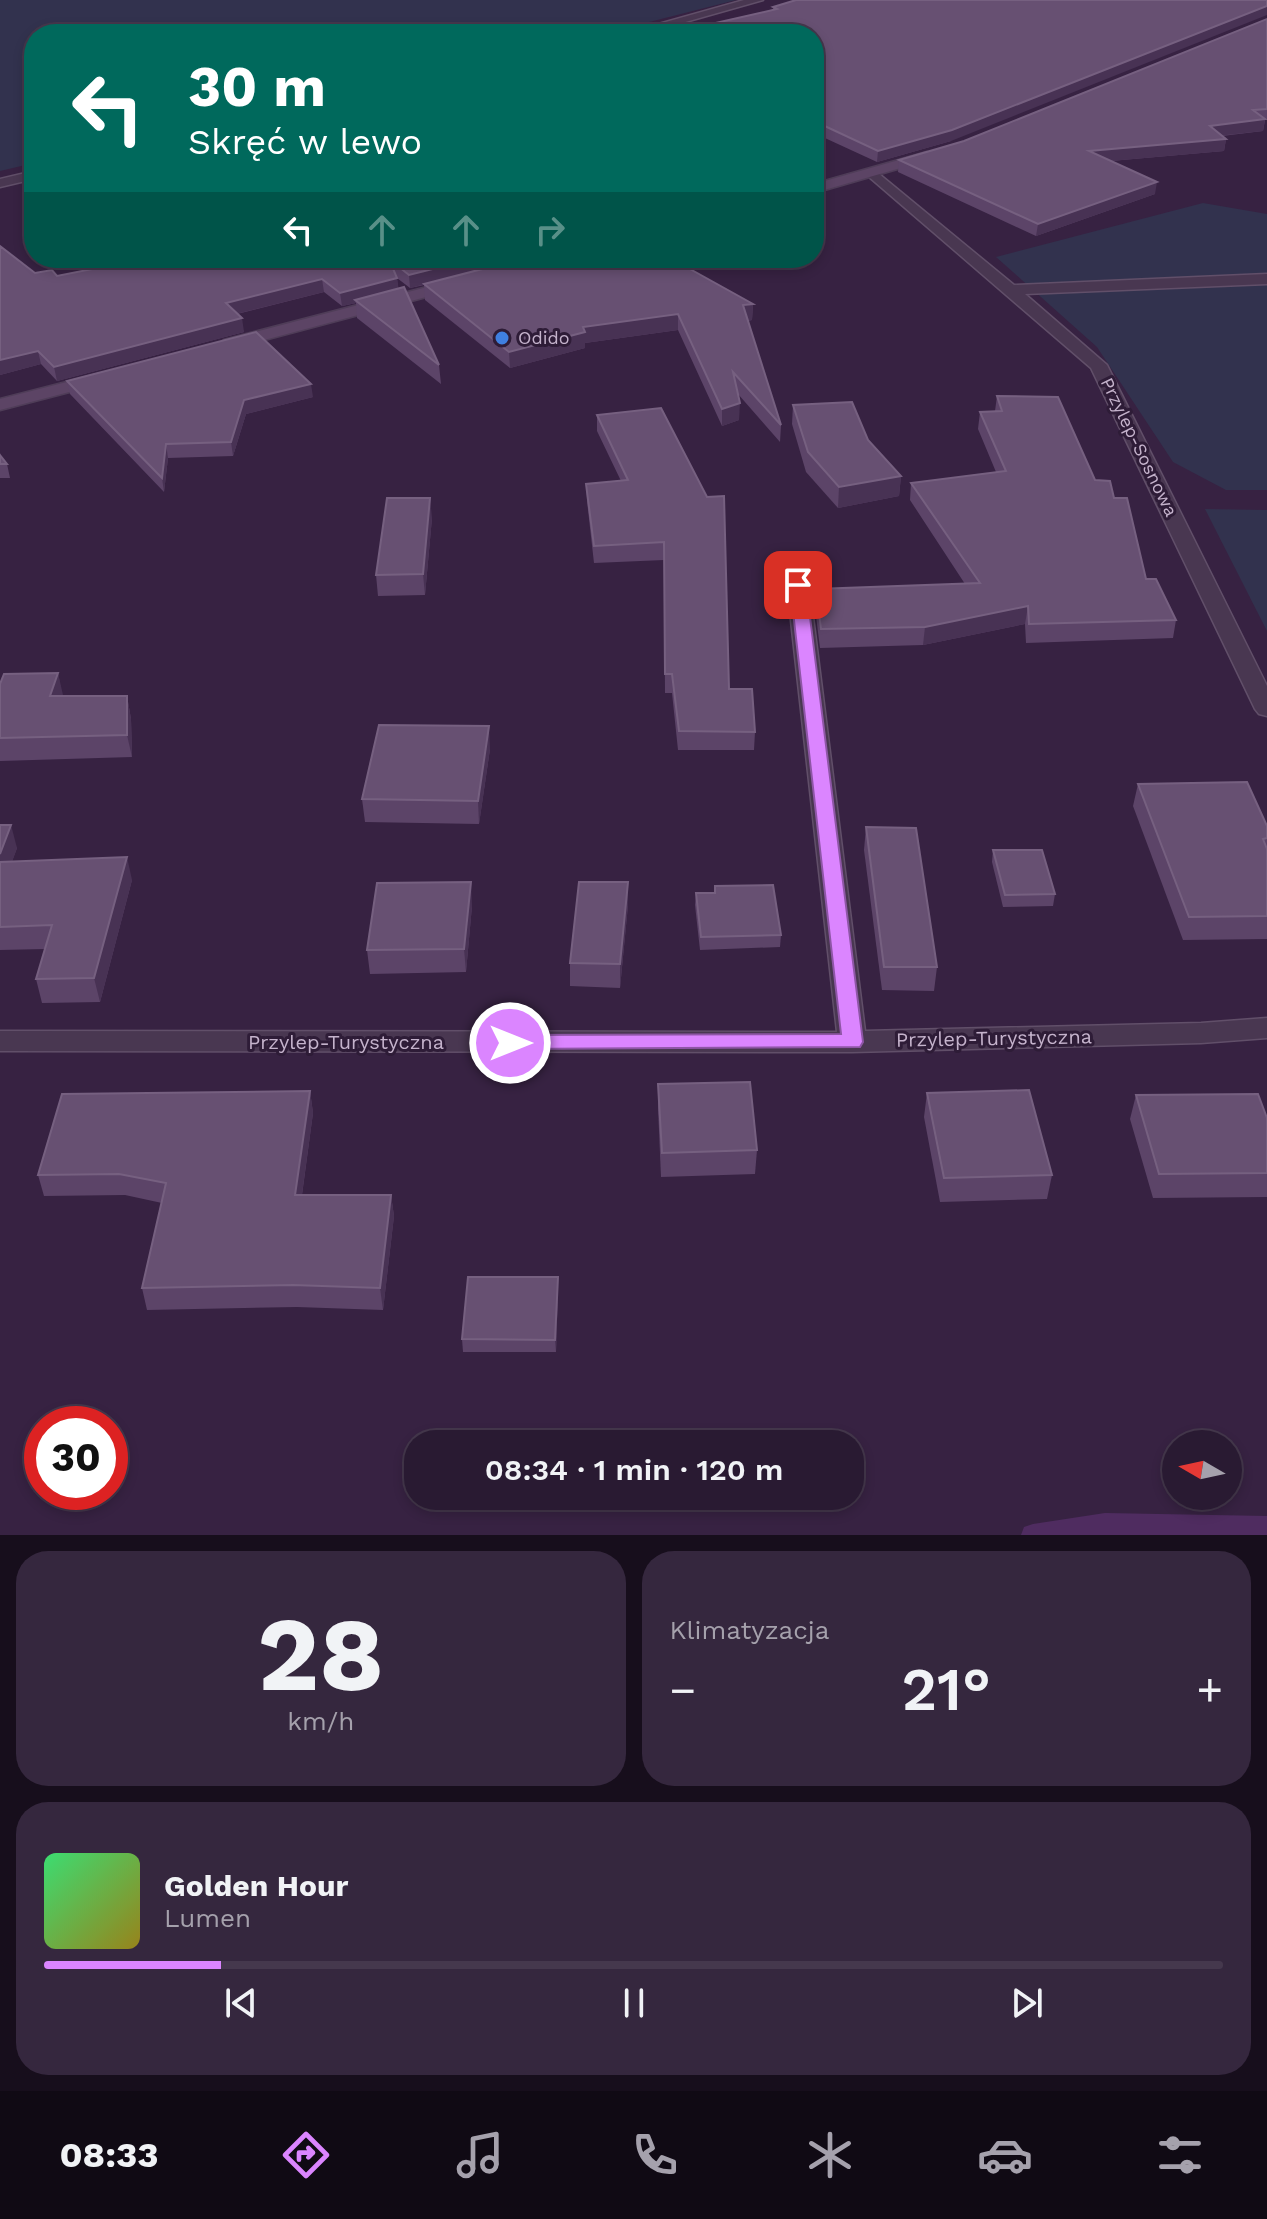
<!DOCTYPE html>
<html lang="pl">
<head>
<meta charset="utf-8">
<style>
	body { margin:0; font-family:"Work Sans",sans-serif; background:#35273e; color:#f1f3f6; height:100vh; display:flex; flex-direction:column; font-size:30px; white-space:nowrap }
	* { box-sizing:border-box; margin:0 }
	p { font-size:26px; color:#a5a1ac }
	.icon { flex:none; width:44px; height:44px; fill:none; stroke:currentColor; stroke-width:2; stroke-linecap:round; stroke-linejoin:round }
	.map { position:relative; height:1535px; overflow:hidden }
	.drawer { display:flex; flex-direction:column; gap:16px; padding:16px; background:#170e1c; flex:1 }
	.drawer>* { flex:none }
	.top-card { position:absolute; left:24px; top:24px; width:800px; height:244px; border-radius:32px; box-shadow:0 4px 12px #0003,0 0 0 2px #45384d; background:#00695c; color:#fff; overflow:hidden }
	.needle { width:52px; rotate:279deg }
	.fabs { position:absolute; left:1162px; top:1430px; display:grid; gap:16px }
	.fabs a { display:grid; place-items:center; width:80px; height:80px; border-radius:50%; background:#291a32; box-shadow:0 4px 12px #0003,0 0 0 2px #45384d; font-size:40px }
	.speed { position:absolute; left:24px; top:1406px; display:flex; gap:16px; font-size:40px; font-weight:700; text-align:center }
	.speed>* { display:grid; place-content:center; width:104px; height:104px; border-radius:50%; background:#291a32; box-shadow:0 4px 12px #0003,0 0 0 2px #45384d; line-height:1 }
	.speed .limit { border:12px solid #d22; background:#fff; color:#111 }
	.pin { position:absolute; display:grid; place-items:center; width:68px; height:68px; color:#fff; margin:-34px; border-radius:16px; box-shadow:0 4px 12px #0006 }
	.me { position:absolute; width:88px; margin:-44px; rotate:90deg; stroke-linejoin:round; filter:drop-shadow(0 0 6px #0008) }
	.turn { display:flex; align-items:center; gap:28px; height:168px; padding:0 32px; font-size:36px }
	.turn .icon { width:104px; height:104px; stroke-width:2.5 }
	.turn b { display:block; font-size:56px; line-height:68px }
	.lanes { display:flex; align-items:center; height:76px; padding:0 32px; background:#0003; justify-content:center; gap:40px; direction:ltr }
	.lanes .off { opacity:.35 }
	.big { font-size:60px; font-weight:600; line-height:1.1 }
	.drawer .tile { flex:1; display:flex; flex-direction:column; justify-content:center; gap:12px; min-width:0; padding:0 28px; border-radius:32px; background:#35273e }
	.drawer .dial { align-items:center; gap:0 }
	.dial b { font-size:104px; line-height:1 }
	.song { display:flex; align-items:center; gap:24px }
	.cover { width:96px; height:96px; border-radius:12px; background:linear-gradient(135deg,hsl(140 70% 55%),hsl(50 70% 35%)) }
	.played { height:8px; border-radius:4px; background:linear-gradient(90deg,#db85ff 15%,#45384d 15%) }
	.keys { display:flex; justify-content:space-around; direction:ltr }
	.heat { display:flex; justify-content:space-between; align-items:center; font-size:44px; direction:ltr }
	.drawer .tiles { flex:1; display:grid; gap:16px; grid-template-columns:1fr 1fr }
	.tile:last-child { grid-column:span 2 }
	.trip { position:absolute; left:404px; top:1430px; width:460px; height:80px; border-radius:32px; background:#291a32; box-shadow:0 4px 12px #0003,0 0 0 2px #45384d; font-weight:600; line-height:80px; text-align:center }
	.menu { display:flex; height:128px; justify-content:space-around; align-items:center; background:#100a14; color:#a5a1ac }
	.menu .icon { width:56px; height:56px }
	.menu .current { color:#db85ff }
	.menu b { font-size:36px; color:#f1f3f6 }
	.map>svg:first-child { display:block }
</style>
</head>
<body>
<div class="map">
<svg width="1267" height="1535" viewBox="0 0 1267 1535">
	<rect width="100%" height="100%" fill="#372242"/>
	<!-- green -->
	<g fill="#32324e">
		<path d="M0,0h736l-134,34h-568v129l-34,8z"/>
		<path d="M1203,203l64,11v276h-41l-53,-28 -76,-115 -101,-90z"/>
		<path d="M1205,509l62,1v121z"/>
	</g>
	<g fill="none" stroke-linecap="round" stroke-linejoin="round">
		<!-- stream -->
		<path fill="#4f2c60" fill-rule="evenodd" d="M1105,1513l162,3v19h-246l3,-8 9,-3z"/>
		<defs>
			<g id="street">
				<path d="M744,0h19l-120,34h-20z"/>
				<path d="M873,169l141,116 253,-11v10l-242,10 82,71 160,321v30l-8,-2 -4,-5 -164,-341 -223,-192 -2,-3z"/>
				<path d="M34,171v8l-34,8v-8z"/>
				<path d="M798,579l11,6 56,446 336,-8 66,-5v20l-66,5 -349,9 -852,-1v-20l837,1 -50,-447z"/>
			</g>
			<g id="secondary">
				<path d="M927,152l7,4 -2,3 -118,34v-9z"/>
				<path d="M454,280l8,5 -2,3 -230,61 -9,-5 3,-4z"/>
				<path d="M98,374l6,1 3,4 -3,4 -104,27v-11z"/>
			</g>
		</defs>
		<!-- street casing -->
		<use href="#street" stroke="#614f69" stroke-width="3"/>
		<!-- secondary casing -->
		<use href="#secondary" stroke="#4f3d58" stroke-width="3"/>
		<!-- street -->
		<use href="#street" fill="#493751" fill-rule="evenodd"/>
		<!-- secondary -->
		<use href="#secondary" fill="#5c4465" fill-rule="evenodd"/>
	</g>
	<!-- wall -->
	<g fill="#5c4468">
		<path d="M796,0l155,141 -74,21 -63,-29 7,34 -7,2v-135l-41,-24v-3z"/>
		<path d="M1267,19v101h-2l-2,11 -41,5 4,3 -2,12 -113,10 44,33 -119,42 -138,-64 1,-12 65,-19z"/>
		<path d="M0,246l35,27 22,3 91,-18h522l83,46 -1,16 -4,1 33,104 -1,17 -42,-48 1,26 -17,6 -44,-96 -93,13v5l-75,20 -85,-68 -1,-15 -14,3 -13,-10 1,10 41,77 2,19 -84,-66 -1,-15 -14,3 -18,-14 -87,22 7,18 -187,49 -16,-17 -41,11z"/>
		<path d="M67,381l246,16 -67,17 -13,42 -65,2 -4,34 -94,-98z"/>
		<path d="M997,396l117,102 32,81 30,41 -3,18 -147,5 -1,-19 -102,21 -103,3 -5,-40 1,-19 149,-5 -55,-84 1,-17 85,-11 -18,-43 2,-17 15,-1z"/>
		<path d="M793,405l75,35 33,36 -2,20 -61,12 -32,-36 -14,-48z"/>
		<path d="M661,408l68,281 26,43 -1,18h-76l-6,-57h-7l-1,-133 -70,3 -7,-62 -1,-17 35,-3 -24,-50v-16z"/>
		<path d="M0,455l7,9 3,14h-10z"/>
		<path d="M432,518l-7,77 -47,1 -2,-21z"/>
		<path d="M58,673l4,23h65l4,23 1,38 -132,4v-77z"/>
		<path d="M490,749l-11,75 -114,-2 -3,-23z"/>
		<path d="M1138,784l129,42v113l-84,1 -50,-134z"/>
		<path d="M0,825l17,23 -5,13 120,19 -32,122 -58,1 -6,-24 9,-30 -45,1z"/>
		<path d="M866,827l71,140 -3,24 -52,-1 -18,-140z"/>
		<path d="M993,850l62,44 -2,12 -50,1 -11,-45z"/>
		<path d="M696,893h19l66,42 -1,12 -80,3 -5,-45z"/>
		<path d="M628,905l-8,83 -50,-2v-23z"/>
		<path d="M472,906l-6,66 -96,2 -3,-24z"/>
		<path d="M658,1084l99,66 -2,24 -94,3 -3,-69z"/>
		<path d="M310,1091l3,22 -11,82h89l3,21 -11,94 -86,-3 -150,3 -5,-22 20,-85 -37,-8 -81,1 -6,-21z"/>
		<path d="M927,1093l125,82 -5,24 -107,3 -16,-85z"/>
		<path d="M1136,1095l131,23v79l-114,1 -23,-79z"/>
		<path d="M558,1290l-2,62h-93l-1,-13z"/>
	</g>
	<!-- shaded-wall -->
	<g fill="#483254">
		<path d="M1267,6v9l-316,126 -74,21 1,-11z"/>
		<path d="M1265,119l-2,12 -55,6 2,-11z"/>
		<path d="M1226,139l-2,12 -136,12 1,-12z"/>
		<path d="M822,155l-1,12 -7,2v-12z"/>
		<path d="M1157,182l-2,12 -119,42 2,-12z"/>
		<path d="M477,258h50l-117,30 -1,-13z"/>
		<path d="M397,278l2,13 -44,9 1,3 -14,3 -2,-13z"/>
		<path d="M322,279l2,13 -96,24 -2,-13z"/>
		<path d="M753,304l-1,16 -10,1 1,-16z"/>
		<path d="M678,314v16l-93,13v5l-75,20 -1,-16 74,-25z"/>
		<path d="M242,318l2,14 -187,49 -3,-14z"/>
		<path d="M38,351l3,13 -41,11v-15z"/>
		<path d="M311,384l2,13 -67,17 -13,42 -2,-14 13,-42z"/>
		<path d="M740,403l-1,17 -17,6v-17z"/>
		<path d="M166,444l2,14 -4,34 -2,-14z"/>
		<path d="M901,476l-2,20 -61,12 1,-21z"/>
		<path d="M430,498l2,20 -7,77 -2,-21z"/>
		<path d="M1028,606l-3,18 -102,21 2,-18z"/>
		<path d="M58,673l5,22 -8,24 -5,-23z"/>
		<path d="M127,696l4,23 1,38 -5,-22z"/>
		<path d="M489,726l1,23 -11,75 -1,-23z"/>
		<path d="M11,825l6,23 -13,37 -4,-14v-17z"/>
		<path d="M127,857l5,23 -32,122 -6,-24z"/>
		<path d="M471,882l1,24 -6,66 -2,-23z"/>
		<path d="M628,882v23l-8,83v-24z"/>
		<path d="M310,1091l3,22 -14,103 -4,-21z"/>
		<path d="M391,1195l3,21 -11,94 -3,-22z"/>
		<path d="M558,1277v13l-2,62 -1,-12z"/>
	</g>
	<!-- building -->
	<g fill="#675072" stroke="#766080" stroke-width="2">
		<path d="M796,0h471v6l-315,124 -74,21 -64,-30v-87h-147l110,-25 -4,-2z"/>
		<path d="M1267,19v90l-14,1 12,9 -55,7 16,13 -137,12 68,31 -119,42 -139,-64 65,-19z"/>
		<path d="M814,132l8,23 -8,2z"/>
		<path d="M0,246l35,27 17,-3 5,6 91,-18h329l-68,17 -20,-16 8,19 -57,15 -18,-14 -96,24 16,15 -188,49 -16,-16 -38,9z"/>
		<path d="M525,258h145l83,46 -10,1 38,120 -48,-53 7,31 -18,6 -44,-95 -95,13 2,5 -76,20 -85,-68z"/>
		<path d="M404,287l35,78 -84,-65z"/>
		<path d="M256,332l55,52 -67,16 -13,42 -65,2 -4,34 -95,-97z"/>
		<path d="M997,396l61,1 37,83 15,1 4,17h13l19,81h10l20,41 -147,4 -1,-18 -103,21 -104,2 -5,-40 164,-6 -69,-100 95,-12 -26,-59 22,-1z"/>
		<path d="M852,402l16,38 33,36 -62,11 -31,-35 -15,-47z"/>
		<path d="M661,408l46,89 17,-1 5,193h23l3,43 -76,-1 -7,-57h-7l-1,-132 -70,4 -8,-62 42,-4 -31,-65z"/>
		<path d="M0,455l7,9h-7z"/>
		<path d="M387,498h43l-7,76 -47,1z"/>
		<path d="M58,673l-8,23h77v39l-127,3v-54l4,-10z"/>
		<path d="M379,725l110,1 -11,75 -116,-2z"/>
		<path d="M1247,782l20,44v12l-4,1 4,10v67l-78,1 -51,-133z"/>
		<path d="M0,825h11l-11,29z"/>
		<path d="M866,827l50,1 21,139h-53z"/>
		<path d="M993,850h49l13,44 -50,1z"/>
		<path d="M127,857l-33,121 -58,1 16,-54 -52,2v-65z"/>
		<path d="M471,882l-7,67 -97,1 10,-67z"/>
		<path d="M579,882h49l-8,82 -50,-1z"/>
		<path d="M773,885l8,50 -80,2 -5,-44h19v-7z"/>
		<path d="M750,1082l7,68 -95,3 -4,-69z"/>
		<path d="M1029,1090l23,85 -108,3 -17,-85z"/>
		<path d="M310,1091l-15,104h96l-11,93 -87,-3 -151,3 24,-105 -47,-9 -81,1 24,-81z"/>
		<path d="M1258,1094l9,24v55l-108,1 -23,-79z"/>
		<path d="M468,1277h90l-3,63 -93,-1z"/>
	</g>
	<!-- route -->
	<path fill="#db85ff" stroke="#8e56a6" stroke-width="2" d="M798,580l8,5 57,457 -3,5 -357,2 -3,-6 3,-5 7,-3 331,-1 -51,-449z"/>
	<!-- markers -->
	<circle fill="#3f7fe0" stroke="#2e1c37" stroke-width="3" cx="502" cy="338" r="8"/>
	<g text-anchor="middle" stroke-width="6" stroke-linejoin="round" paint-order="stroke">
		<!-- far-poi labels -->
		<g font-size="18" fill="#c5b3cc" stroke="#2e1c37" text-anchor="start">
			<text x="518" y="344">Odido</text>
		</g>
		<!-- far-street labels -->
		<g font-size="18" fill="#c5b3cc" stroke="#2e1c37">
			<text transform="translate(1139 447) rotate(64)" y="6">Przylep-Sosnowa</text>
		</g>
		<!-- street labels -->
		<g font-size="20" fill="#c5b3cc" stroke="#2e1c37">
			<text transform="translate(994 1038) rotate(-1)" y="7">Przylep-Turystyczna</text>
			<text x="346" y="1049">Przylep-Turystyczna</text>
		</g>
	</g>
</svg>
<div class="fabs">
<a><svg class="needle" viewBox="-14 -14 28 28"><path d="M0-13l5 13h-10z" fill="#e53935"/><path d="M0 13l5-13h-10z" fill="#a5a1ac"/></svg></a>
</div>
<div class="speed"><div class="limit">30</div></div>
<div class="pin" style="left:798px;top:585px;background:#d93025"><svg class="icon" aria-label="arrive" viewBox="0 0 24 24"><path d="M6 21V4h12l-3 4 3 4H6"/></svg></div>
<svg class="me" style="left:510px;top:1043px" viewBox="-20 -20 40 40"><circle r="17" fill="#db85ff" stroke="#fff" stroke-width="3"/><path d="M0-11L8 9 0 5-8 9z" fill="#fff"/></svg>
<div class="trip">08:34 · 1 min · 120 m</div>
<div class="top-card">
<div class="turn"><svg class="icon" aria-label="left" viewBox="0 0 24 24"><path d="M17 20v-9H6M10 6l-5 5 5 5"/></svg><div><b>30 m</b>Skręć w lewo</div></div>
<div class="lanes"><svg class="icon" aria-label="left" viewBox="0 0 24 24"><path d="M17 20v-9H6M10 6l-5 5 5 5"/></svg><svg class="icon off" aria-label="ahead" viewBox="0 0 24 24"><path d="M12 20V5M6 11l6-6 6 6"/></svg><svg class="icon off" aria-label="ahead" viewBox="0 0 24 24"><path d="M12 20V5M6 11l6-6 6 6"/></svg><svg class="icon off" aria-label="right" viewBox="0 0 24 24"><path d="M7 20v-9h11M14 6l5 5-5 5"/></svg></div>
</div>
</div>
<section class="drawer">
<div class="tiles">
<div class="tile dial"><b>28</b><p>km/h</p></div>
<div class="tile"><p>Klimatyzacja</p>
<div class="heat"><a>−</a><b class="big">21°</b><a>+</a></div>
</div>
<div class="tile">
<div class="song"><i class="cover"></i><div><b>Golden Hour</b><p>Lumen</p></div></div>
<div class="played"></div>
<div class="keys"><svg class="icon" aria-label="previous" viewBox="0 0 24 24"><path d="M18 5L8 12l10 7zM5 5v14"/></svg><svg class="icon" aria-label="pause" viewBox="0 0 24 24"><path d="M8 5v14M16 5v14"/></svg><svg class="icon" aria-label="next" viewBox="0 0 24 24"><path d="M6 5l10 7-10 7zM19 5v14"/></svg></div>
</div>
</div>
</section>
<nav class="menu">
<b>08:33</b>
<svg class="icon current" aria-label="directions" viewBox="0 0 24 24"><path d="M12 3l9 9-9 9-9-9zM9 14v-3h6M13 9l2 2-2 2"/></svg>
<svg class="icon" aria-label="music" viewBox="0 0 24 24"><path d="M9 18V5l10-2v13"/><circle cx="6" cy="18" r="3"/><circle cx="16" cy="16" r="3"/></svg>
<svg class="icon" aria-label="phone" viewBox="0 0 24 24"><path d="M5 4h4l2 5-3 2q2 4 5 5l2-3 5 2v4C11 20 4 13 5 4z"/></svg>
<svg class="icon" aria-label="climate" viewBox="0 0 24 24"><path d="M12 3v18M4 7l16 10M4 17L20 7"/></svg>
<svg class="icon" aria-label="car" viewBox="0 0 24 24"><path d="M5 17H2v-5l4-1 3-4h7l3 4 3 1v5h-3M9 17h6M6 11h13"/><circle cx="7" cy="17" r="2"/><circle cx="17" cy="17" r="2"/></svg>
<svg class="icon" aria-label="filters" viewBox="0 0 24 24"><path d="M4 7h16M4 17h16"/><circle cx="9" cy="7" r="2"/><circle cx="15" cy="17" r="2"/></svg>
</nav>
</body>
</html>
